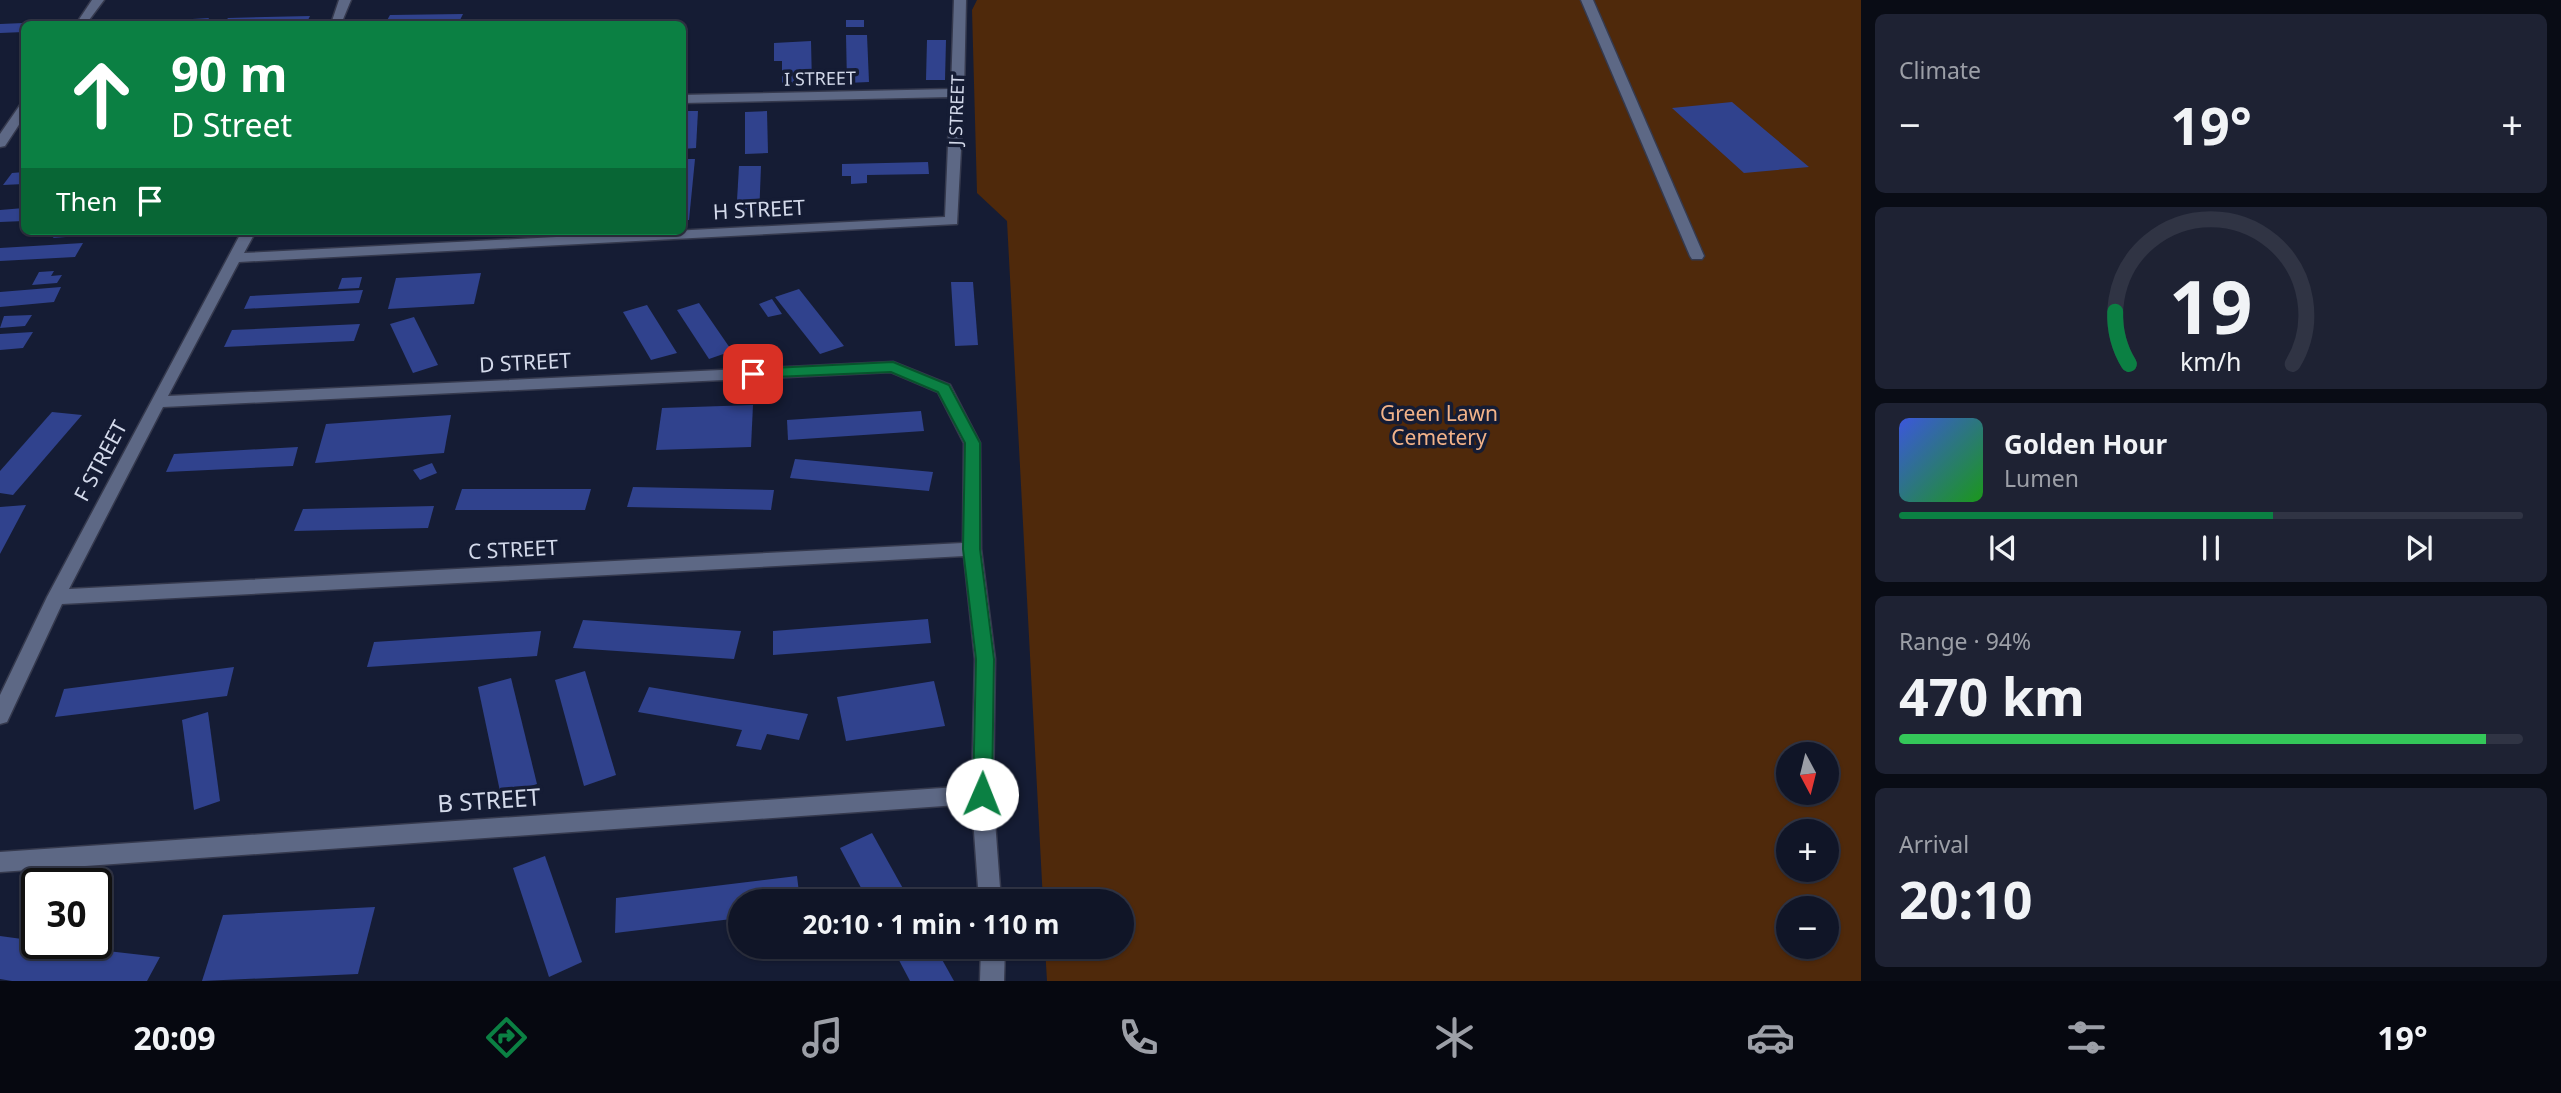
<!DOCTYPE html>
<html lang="en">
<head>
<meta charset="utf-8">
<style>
	body { margin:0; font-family:"Noto Sans",sans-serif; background:#1e2233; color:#f1f3f6; height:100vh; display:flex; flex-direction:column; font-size:26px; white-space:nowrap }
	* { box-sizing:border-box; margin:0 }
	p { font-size:23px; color:#9c9fa7 }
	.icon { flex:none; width:38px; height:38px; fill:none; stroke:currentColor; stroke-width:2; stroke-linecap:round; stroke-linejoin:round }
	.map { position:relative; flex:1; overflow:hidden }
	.sheet { display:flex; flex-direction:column; gap:14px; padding:14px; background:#090c15; width:700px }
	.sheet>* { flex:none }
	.guide { position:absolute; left:21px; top:21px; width:665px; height:214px; border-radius:10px; box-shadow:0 2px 5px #0004,0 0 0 2px #303444; background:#0b8043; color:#fff; overflow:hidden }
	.needle { width:46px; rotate:173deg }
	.controls { position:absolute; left:1776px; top:742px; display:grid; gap:14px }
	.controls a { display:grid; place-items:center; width:63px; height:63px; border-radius:50%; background:#101527; box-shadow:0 2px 5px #0004,0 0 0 2px #303444; font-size:35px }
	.speed { position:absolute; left:21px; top:868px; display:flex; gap:14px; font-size:35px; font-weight:700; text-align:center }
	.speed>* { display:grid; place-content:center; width:91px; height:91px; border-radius:50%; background:#101527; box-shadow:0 2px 5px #0004,0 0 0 2px #303444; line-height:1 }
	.speed .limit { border:4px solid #111; border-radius:10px; background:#fff; color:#111 }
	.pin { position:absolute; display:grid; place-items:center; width:60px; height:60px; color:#fff; margin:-30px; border-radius:14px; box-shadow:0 4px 10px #0006 }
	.me { position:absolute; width:77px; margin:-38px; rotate:1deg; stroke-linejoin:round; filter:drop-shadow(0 0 5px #0008) }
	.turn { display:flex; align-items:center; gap:24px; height:147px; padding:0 35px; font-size:32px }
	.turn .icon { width:91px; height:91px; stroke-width:2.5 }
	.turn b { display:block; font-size:49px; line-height:60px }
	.then { display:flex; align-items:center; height:66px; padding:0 35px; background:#0003; gap:14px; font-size:26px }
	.big { font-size:52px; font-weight:700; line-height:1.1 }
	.sheet .tile { flex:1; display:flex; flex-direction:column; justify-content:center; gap:10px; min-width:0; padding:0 24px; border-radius:10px; background:#1e2233 }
	.sheet .dial { align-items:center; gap:0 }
	.dial svg { height:182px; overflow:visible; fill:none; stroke:#303444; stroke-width:7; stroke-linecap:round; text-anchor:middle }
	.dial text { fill:#f1f3f6; stroke:none }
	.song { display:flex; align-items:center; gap:21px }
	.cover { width:84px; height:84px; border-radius:10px; background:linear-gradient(135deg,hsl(230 70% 55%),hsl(120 70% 35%)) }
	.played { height:7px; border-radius:4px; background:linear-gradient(90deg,#0b8043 60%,#303444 60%) }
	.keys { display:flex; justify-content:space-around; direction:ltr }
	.heat { display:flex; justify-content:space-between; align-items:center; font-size:38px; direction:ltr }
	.charge { height:10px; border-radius:5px; background:linear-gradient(90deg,#34c759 94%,#303444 0) }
	.trip { position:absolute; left:728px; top:889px; width:406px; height:70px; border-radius:35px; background:#101527; box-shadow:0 2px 5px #0004,0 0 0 2px #303444; font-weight:700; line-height:70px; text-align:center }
	.tab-bar { display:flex; height:112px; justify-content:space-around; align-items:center; background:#060810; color:#9c9fa7 }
	.tab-bar .icon { width:49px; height:49px }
	.tab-bar .selected { color:#0b8043 }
	.tab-bar b { font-size:32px; color:#f1f3f6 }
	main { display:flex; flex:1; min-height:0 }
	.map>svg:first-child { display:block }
</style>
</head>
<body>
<main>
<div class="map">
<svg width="1861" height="981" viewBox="0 0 1861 981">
	<rect width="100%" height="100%" fill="#151c34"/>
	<!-- green -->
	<path fill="#4f290b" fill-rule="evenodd" d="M977,0h884v981h-814l-2,-34h77v-46h-79l-36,-680 -30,-28 -5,-183zM1788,754h39v39h-39zM1788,831h39v39h-39zM1788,908h39v39h-39z"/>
	<!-- building -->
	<g fill="#30428d">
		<path d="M463,14l-5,10h-73l5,-9z"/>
		<path d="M310,16l-4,8h-83l5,-6z"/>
		<path d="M209,18l-3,6h-64v-2z"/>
		<rect x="846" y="20" width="18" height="7"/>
		<path d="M24,23v9l-24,1v-9z"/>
		<path d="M846,35h21l2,47 -22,1z"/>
		<path d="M927,40h19l-1,40h-19z"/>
		<path d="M811,41l1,43 -30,1v-24h-8v-18z"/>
		<path d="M1732,102l33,28 44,37 -65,6 -72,-65z"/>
		<path d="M682,111h16l-2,37 -14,1z"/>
		<path d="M767,111l1,42 -23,1v-42z"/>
		<path d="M682,159h13l-6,61h-7z"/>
		<path d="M928,162l1,12 -62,1v8l-16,1v-8h-9v-12z"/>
		<path d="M739,166h22l-2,51 -23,1z"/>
		<path d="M24,172v12l-21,1 9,-12z"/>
		<path d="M24,208v13l-24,1v-12z"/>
		<path d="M57,231h25l-3,5 -26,2z"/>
		<path d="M83,243l-8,14 -75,4v-13z"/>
		<path d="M54,271l-3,5 11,-1 -5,8 -25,2 7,-13z"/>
		<path d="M481,273l-7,31 -86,5 8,-31z"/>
		<path d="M362,277l-3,11 -21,1 4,-11z"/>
		<path d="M951,282h22l5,63 -23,1z"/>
		<path d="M61,287l-7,15 -54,5v-15z"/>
		<path d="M799,289l45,57 -24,8 -45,-57z"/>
		<path d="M363,290l-4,13 -115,6 6,-13z"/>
		<path d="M772,299l10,15 -14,3 -9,-13z"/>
		<path d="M699,303l33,48 -23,8 -32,-49z"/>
		<path d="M647,305l30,48 -26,7 -28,-48z"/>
		<path d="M32,315l-7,11 -25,2 4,-12z"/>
		<path d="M414,317l24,48 -25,8 -23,-49z"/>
		<path d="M360,324l-6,17 -130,6 8,-17z"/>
		<path d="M33,332l-10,16 -23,2v-16z"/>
		<path d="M753,405l-2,42 -95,3 6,-42z"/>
		<path d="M921,411l3,20 -136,9 -1,-20z"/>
		<path d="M52,412l30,3 -69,80 -13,-2v-22z"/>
		<path d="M451,415l-7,38 -129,10 11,-39z"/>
		<path d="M298,447l-5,19 -127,6 8,-18z"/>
		<path d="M795,459l138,13 -4,19 -139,-13z"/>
		<path d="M432,463l5,10 -17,7 -7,-10z"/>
		<path d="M633,487l141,3 -3,20 -144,-3z"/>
		<path d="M462,489h129l-6,21h-130z"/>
		<path d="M26,505l-26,49v-47z"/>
		<path d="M434,506l-6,22 -134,3 9,-22z"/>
		<path d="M928,619l3,24 -158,12v-24z"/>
		<path d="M583,620l158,11 -7,28 -161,-11z"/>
		<path d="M541,631l-4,25 -170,11 7,-25z"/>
		<path d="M234,667l-7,29 -172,21 9,-28z"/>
		<path d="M585,671l31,104 -32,11 -29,-106z"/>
		<path d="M511,678l26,106 -36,12 -23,-109z"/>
		<path d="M934,681l11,45 -99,15 -9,-44z"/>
		<path d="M649,687l159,27 -9,26 -32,-6 -6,16 -25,-4 6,-16 -104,-18z"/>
		<path d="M208,712l12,89 -26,9 -12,-90z"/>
		<path d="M872,833l38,68h-42l-28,-53z"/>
		<path d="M545,856l37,106 -33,15 -36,-109z"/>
		<path d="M797,876l3,25h-60v17l-125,15 1,-35z"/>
		<path d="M375,907l-17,67 -156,7 21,-66z"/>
		<path d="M0,936l37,5v2l123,14 -13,24h-135l-12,-2z"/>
		<path d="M892,947h43l19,34h-44z"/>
	</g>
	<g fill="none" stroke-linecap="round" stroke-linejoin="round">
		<defs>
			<path id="service" d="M1581,0h12l111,256 -2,3h-10l-2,-3z"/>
			<g id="minor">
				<path d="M92,0h12l-18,24h-10z"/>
				<path d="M339,0h12l-10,24h-10z"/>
				<path d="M954,0h12l-2,93 -7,131 -718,38 -71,134 725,-34 57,23 30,58 1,106 14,110 -2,135 8,107h-22l-7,-97 -972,68v-20l972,-66 3,-127 -11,-103 -902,48 -55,118 -7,2v-29l47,-98 195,-366h14l-12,22 701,-36 5,-120 -268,6v-8l269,-6zM891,372l47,20 26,51 -1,100 -894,46 94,-182z"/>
				<path d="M24,104v13l-19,29 -5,1v-13l20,-29z"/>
				<path d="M981,947h24l-1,34h-24z"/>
			</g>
		</defs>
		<!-- service casing -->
		<use href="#service" stroke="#35394d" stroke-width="3"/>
		<!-- minor casing -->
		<use href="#minor" stroke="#35394d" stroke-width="3"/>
		<!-- service -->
		<use href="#service" fill="#5d6885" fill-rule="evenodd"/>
		<!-- minor -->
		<use href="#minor" fill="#5d6885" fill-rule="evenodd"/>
	</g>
	<!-- route -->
	<path fill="#0b8043" stroke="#07532c" stroke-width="2" d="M893,362l56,23 31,58v106l14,110 -2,135 -3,6 -7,2 -6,-2 -3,-6 3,-135 -13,-110 2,-106 -27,-51 -47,-20 -138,6 -8,-4 8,-5z"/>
	<g text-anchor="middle" stroke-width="7" stroke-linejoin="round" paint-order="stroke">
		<!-- far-street labels -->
		<g font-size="18" fill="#d3d9ea" stroke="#151c34">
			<text transform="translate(820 79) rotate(-1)" y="6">I STREET</text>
			<text transform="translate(957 110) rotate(-88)" y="6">J STREET</text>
		</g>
		<!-- street labels -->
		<g font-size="21" fill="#d3d9ea" stroke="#151c34">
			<text transform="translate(759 210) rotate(-3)" y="7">H STREET</text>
			<text transform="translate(525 363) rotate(-3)" y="7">D STREET</text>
			<text transform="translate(101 461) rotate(-62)" y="7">F STREET</text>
			<text transform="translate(513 550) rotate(-3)" y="7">C STREET</text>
		</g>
		<!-- park labels -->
		<g font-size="21" fill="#f3b389" stroke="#151c34">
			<text x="1439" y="421">Green Lawn<tspan x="1439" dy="24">Cemetery</tspan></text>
		</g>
		<!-- near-street labels -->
		<g font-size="24" fill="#d3d9ea" stroke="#151c34">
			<text transform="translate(489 801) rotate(-4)" y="8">B STREET</text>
		</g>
	</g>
</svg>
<div class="controls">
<a><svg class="needle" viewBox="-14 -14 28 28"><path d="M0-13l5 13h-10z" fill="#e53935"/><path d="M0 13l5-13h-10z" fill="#9c9fa7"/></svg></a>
<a>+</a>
<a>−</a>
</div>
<div class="speed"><div class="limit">30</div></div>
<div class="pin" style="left:753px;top:374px;background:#d93025"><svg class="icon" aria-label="arrive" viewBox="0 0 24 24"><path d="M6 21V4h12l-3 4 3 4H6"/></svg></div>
<svg class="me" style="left:982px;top:794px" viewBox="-20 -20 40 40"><circle r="19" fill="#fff"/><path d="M0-13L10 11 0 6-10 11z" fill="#0b8043"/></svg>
<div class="trip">20:10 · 1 min · 110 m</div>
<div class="guide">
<div class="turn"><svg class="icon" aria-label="ahead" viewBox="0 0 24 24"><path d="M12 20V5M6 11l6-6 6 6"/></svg><div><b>90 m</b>D Street</div></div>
<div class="then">Then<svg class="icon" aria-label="arrive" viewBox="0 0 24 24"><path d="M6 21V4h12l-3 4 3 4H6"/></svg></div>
</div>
</div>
<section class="sheet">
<div class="tile"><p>Climate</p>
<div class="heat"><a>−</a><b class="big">19°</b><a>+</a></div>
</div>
<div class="tile dial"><svg viewBox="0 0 100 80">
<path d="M14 69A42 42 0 1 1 86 69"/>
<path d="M14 69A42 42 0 0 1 8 46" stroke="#0b8043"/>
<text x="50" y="56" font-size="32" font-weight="700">19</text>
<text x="50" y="72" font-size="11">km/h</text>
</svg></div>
<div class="tile">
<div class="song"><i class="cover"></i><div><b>Golden Hour</b><p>Lumen</p></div></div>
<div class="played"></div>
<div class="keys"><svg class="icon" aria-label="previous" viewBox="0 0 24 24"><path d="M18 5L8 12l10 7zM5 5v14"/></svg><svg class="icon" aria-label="pause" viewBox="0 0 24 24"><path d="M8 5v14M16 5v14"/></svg><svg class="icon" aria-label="next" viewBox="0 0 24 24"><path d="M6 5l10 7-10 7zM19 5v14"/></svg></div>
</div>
<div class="tile"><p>Range · 94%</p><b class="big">470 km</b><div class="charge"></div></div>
<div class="tile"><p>Arrival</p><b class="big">20:10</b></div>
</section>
</main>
<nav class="tab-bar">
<b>20:09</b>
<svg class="icon selected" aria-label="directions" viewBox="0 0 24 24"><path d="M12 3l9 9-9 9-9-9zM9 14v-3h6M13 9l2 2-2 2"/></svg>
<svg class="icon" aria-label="music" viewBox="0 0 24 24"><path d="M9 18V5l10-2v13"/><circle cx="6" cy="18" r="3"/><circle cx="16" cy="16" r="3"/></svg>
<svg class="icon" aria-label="phone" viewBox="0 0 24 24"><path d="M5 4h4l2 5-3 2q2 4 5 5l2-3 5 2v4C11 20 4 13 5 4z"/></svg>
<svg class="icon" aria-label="climate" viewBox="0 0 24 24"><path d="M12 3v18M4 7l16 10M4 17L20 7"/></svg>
<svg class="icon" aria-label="car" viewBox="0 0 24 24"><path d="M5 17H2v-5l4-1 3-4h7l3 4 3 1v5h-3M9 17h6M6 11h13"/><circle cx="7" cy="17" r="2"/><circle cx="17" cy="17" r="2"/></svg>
<svg class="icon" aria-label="filters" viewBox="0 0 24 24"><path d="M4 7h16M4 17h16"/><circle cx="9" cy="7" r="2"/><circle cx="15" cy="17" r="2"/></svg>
<b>19°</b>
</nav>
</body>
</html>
